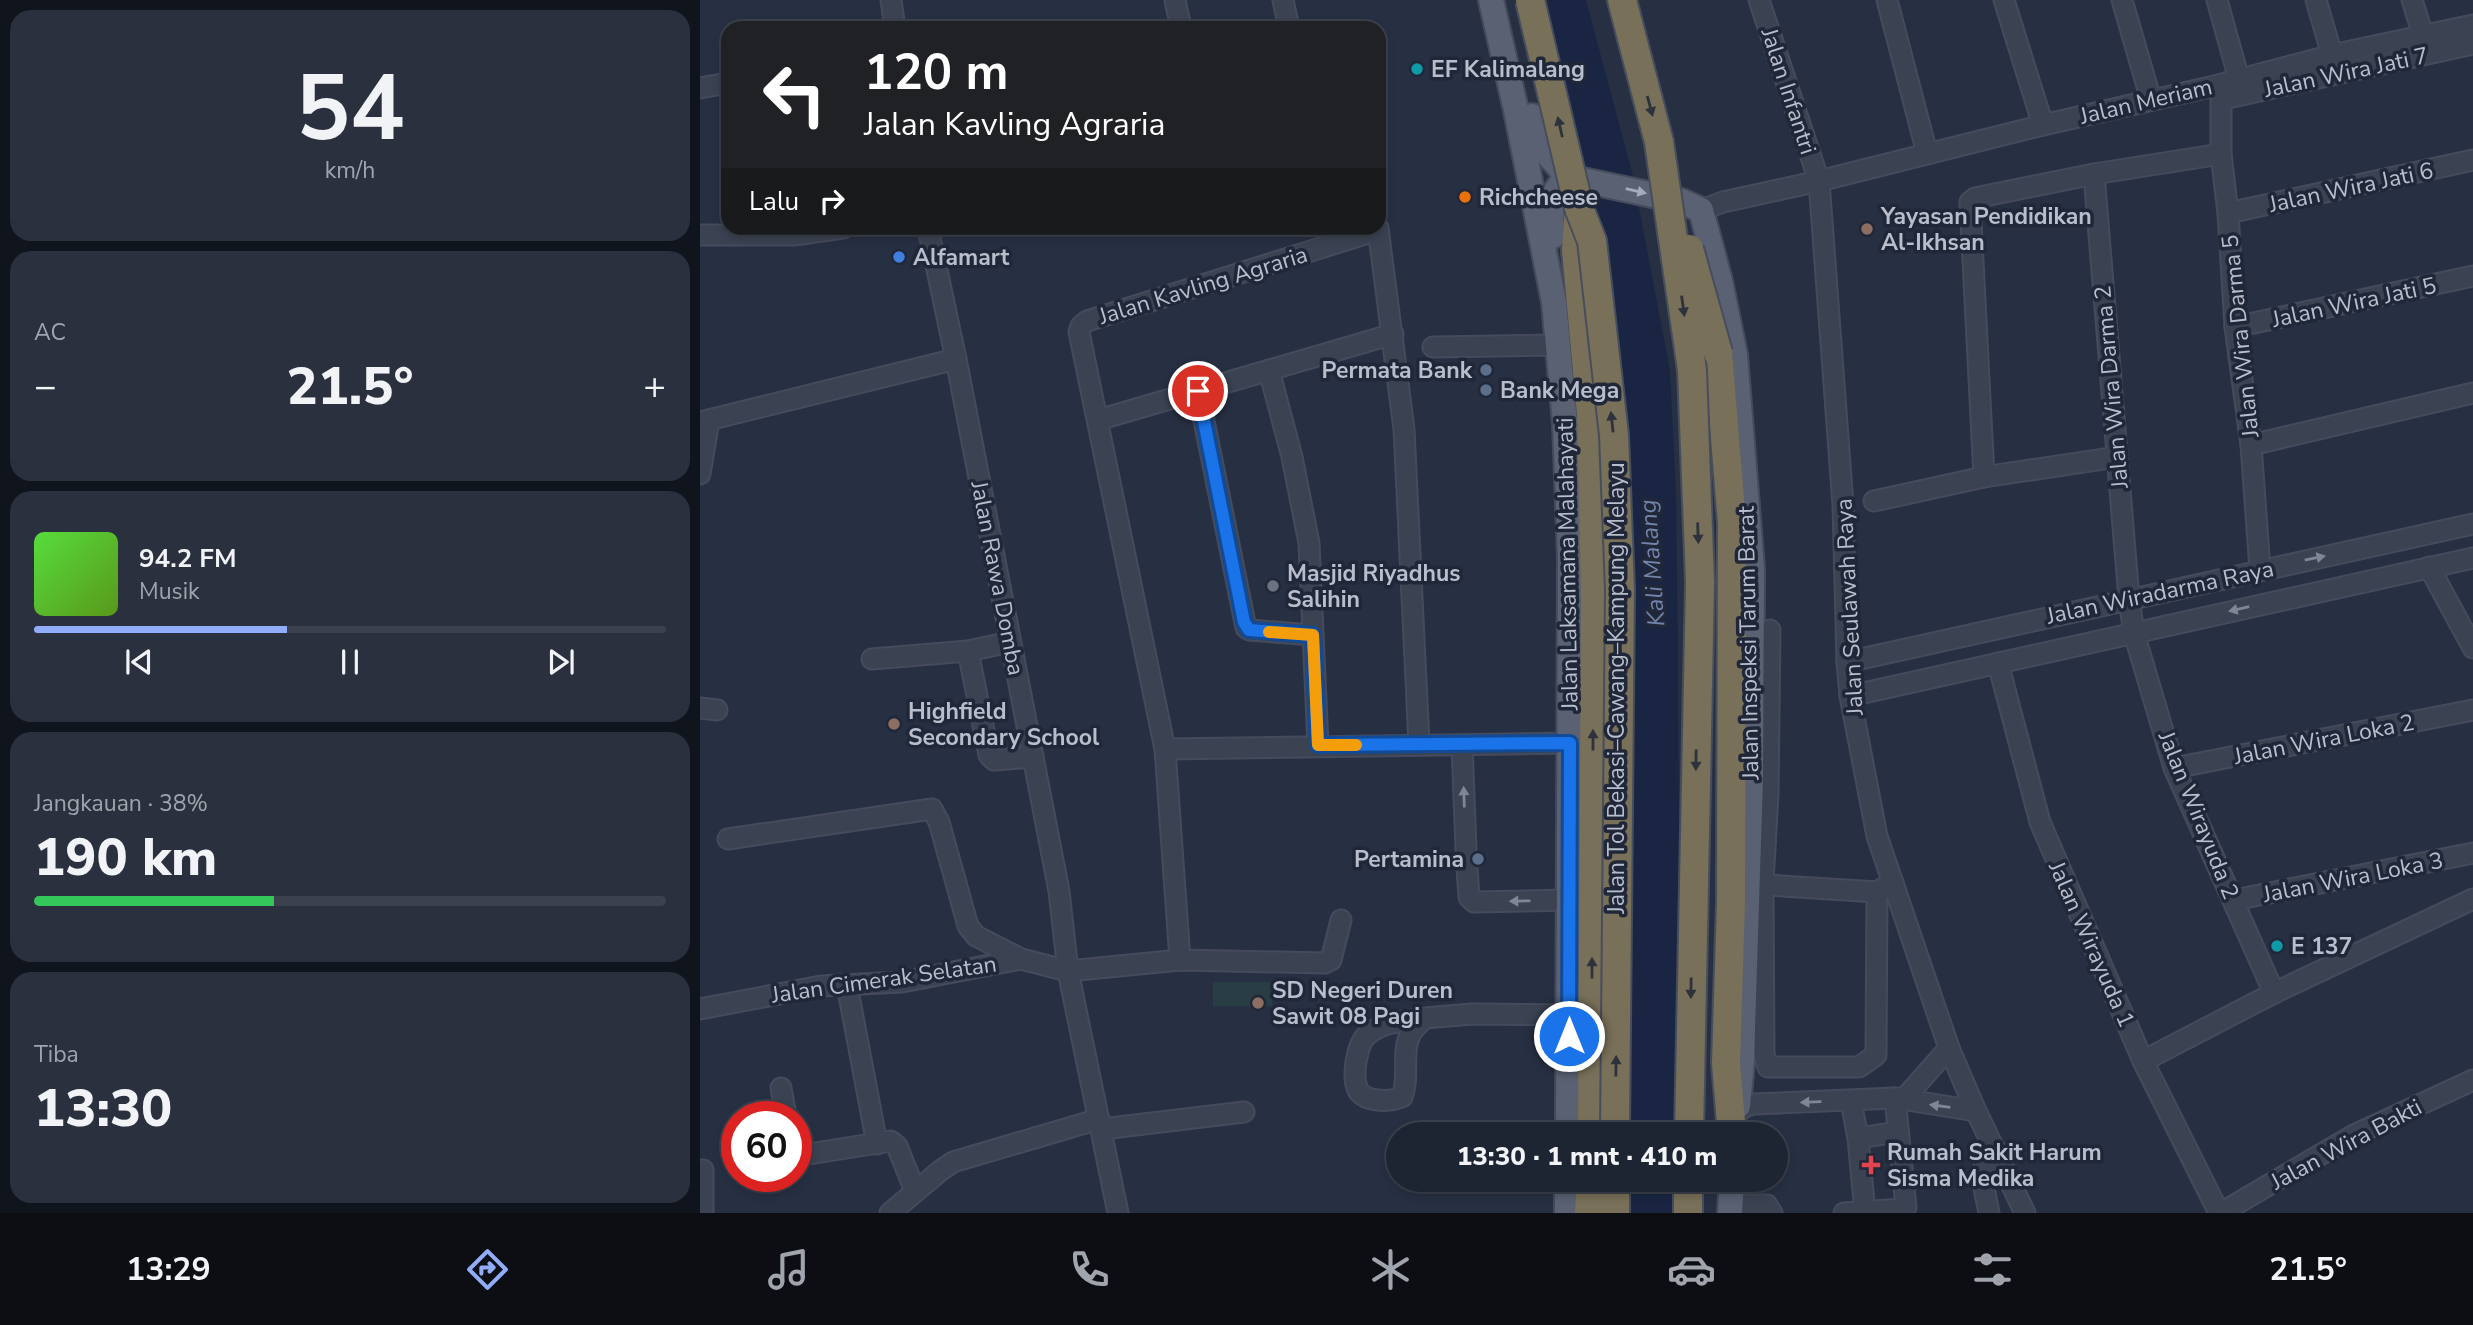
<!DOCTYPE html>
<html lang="id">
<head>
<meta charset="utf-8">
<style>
	body { margin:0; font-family:"Nunito Sans",sans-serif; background:#2a303e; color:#f1f3f6; height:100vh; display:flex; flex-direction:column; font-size:26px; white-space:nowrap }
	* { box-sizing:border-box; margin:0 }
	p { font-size:23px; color:#a0a4ac }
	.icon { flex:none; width:38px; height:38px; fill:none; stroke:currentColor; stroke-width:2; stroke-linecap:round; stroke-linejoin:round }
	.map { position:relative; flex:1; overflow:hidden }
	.sheet { display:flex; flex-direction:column; gap:10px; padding:10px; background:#10141c; width:700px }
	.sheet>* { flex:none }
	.top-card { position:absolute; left:21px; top:21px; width:665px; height:214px; border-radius:21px; box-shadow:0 4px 10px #0003,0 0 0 2px #3b414d; background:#202124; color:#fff; overflow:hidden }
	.speed { position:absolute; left:21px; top:1101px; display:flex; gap:14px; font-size:35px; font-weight:700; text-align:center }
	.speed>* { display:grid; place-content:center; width:91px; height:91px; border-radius:50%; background:#1d2432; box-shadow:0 4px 10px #0003,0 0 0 2px #3b414d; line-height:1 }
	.speed .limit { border:10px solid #d22; background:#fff; color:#111 }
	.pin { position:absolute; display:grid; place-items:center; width:60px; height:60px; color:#fff; margin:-30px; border:4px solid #fff; border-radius:50%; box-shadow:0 2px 7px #0007 }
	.me { position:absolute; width:77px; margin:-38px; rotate:0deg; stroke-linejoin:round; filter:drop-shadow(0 0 5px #0008) }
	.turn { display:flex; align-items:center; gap:24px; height:147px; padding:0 28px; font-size:32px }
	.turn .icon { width:91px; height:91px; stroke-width:2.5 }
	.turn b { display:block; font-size:49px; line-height:60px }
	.then { display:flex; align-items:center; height:66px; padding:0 28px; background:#0003; gap:14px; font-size:26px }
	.big { font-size:52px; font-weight:800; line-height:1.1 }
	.sheet .widget { flex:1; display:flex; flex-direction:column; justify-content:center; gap:10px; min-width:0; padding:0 24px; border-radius:21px; background:#2a303e }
	.sheet .dial { align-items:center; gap:0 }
	.dial b { font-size:91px; line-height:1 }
	.song { display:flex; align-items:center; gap:21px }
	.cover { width:84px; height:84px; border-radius:10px; background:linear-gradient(135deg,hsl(110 70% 55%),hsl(90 70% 35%)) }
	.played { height:7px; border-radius:4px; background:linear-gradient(90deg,#91adf9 40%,#3b414d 40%) }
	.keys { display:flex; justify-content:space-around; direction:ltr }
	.heat { display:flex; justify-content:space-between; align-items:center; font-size:38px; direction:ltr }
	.charge { height:10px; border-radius:5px; background:linear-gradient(90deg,#34c759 38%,#3b414d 0) }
	.trip { position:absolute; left:686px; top:1122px; width:402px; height:70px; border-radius:35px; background:#1d2432; box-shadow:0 4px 10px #0003,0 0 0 2px #3b414d; font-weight:800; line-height:70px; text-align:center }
	.menu { display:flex; height:112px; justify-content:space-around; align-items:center; background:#0c0e14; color:#a0a4ac }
	.menu .icon { width:49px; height:49px }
	.menu .on { color:#91adf9 }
	.menu b { font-size:32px; color:#f1f3f6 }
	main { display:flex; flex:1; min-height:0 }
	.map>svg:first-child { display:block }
</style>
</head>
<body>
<main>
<section class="sheet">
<div class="widget dial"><b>54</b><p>km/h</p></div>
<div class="widget"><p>AC</p>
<div class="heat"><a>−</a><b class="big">21.5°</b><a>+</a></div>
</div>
<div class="widget">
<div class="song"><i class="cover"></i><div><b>94.2 FM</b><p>Musik</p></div></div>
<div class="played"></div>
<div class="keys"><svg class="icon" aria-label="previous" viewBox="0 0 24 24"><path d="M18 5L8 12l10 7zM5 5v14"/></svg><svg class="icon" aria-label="pause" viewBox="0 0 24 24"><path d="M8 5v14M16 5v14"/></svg><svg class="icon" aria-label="next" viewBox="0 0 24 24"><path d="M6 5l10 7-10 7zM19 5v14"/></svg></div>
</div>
<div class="widget"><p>Jangkauan · 38%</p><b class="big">190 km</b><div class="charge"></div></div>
<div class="widget"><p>Tiba</p><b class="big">13:30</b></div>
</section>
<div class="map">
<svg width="1773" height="1213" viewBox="0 0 1773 1213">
	<rect width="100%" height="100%" fill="#273043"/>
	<!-- green -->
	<rect fill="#293e44" x="513" y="982" width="59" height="24"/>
	<!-- water -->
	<g fill="#192542">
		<path d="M830,0h56l47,176 37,194 6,122 2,159 1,182 -4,301h-60l2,-621z"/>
		<path d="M915,1180h59l-1,33h-59z"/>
	</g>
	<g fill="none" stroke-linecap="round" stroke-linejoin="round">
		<defs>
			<g id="minor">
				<path d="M191,0l4,28"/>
				<path d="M475,0l6,28"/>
				<path d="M583,0l6,28"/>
				<path d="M1059,0l60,181 24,324 4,157 3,34 27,140 72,212 27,63 49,102"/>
				<path d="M1187,0l40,153"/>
				<path d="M1304,0l39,125"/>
				<path d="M1422,0l29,100"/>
				<path d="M1517,0l22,79"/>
				<path d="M1616,0l16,55"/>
				<path d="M1712,0l11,35"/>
				<path d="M0,88l28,-5"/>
				<path d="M1394,174l35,425 5,34 40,135 100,225"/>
				<path d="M1001,210l22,-8 96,-21 224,-56 167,-38 122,-32 141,-30"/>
				<path d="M1528,213l245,-53"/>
				<path d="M228,228l28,131 103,532 9,80 50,242"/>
				<path d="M678,228l26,201 15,315"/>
				<path d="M0,235h94l49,-7"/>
				<path d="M1535,327l238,-51"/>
				<path d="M733,347l125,-2"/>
				<path d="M569,370l23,87 17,86 9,202"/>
				<path d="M498,391l48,237 3,2 64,5"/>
				<path d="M398,420l295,-86"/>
				<path d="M0,422l256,-63"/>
				<path d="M1551,445l222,-52"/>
				<path d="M0,474l9,-54"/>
				<path d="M1284,477l-14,-275 5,-4 119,-24 127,-20"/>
				<path d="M1174,501l110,-24 133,-20"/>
				<path d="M1729,567l44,81"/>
				<path d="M1560,570l-9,-125 -16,-118 -7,-114 -7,-59v-53l2,-2 250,-55"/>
				<path d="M1070,630l-2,164 -5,89 1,171 4,13h91l17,-12 1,-163 16,-10"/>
				<path d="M268,651l21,104 5,5 39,-3"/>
				<path d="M172,659l96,-8 42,-9"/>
				<path d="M1147,662l626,-138"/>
				<path d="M1298,663l42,159 103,239 76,152"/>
				<path d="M1150,696l623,-138"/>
				<path d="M0,708l17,2"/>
				<path d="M762,745l4,104"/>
				<path d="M465,749l405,-6"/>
				<path d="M1474,768l299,-58"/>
				<path d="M28,839l204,-30 7,13 29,104 8,10 45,23"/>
				<path d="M767,868l2,29 5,5 95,-2"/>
				<path d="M1052,884l125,8"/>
				<path d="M1534,900l239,-47"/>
				<path d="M480,960l-15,-211 -86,-417 2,-6 6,-5 291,-91"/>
				<path d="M147,985l30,159"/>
				<path d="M0,1009l121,-23 81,-4 119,-23 47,12 112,-11 145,3 6,-3 10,-40"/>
				<path d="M725,1018c-19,3 -42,3 -58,17 -10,9 -15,39 -10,53 6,15 33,14 45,9 8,-20 -1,-43 8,-62 3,-7 10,-12 15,-17l47,-4 96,1"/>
				<path d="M1443,1061l131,-68 199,-94"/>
				<path d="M81,1088l5,28"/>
				<path d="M1203,1100l46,-52"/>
				<path d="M1151,1101l7,37 7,75"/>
				<path d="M1038,1112l8,-6 8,-2 141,-6 81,13"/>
				<path d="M402,1129l142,-17"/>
				<path d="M1158,1138l40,-6"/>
				<path d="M96,1156l95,-15 6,5 18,45"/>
				<path d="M1030,1205h37l5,8"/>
				<path d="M3,1213v-43"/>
				<path d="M190,1213l50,-42 13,-9 146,-43"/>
				<path d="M1144,1213l59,-4 3,-2 -11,-109"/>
				<path d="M1289,1213l-7,-35 4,-21 10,-7"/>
				<path d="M1521,1213l133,-78 119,-55"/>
			</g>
			<g id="major">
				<path d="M791,0l25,110 38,192 11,121 5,133 -2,578"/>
				<path d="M832,116l9,31 27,30"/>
				<path d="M868,177l113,24 20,9 19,71 15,74 17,214 -1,209 -9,283 -4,45"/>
				<path d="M853,236c-3,-24 -5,-43 15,-59"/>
				<path d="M867,1213v-33"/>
				<path d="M1030,1213l2,-33"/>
			</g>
			<g id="highway">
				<path d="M922,0l37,142"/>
				<path d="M879,208l-3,42 15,164 4,180 -3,540"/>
				<path d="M1018,353l14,170 -1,379 -5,161 6,71"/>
				<path d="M889,1213l2,-33"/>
				<path d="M915,1213v-33"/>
				<path d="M988,1213v-33"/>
			</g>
		</defs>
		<!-- minor casing -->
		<use href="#minor" stroke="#454b5c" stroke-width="23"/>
		<!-- major casing -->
		<use href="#major" stroke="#454b5c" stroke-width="28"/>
		<!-- highway casing -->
		<use href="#highway" stroke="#464d5d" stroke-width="32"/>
		<!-- minor -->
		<use href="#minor" stroke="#3b4252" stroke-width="19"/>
		<!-- major -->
		<use href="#major" stroke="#596172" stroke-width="24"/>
		<!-- highway -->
		<use href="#highway" stroke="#787058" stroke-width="28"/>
		<defs>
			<g id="highway-bridge">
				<path d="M830,0l49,208 13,33 22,194 6,155 -5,544"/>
				<path d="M959,142l33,228 8,212 -11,552"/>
				<path d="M989,249l29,104"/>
			</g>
		</defs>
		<!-- highway-bridge casing -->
		<use href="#highway-bridge" stroke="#464d5d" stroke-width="32" stroke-linecap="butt"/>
		<!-- highway-bridge -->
		<use href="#highway-bridge" stroke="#787058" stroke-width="28"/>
	</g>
	<!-- one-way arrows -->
	<defs><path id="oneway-solid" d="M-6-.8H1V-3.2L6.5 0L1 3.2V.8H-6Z" transform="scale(1.75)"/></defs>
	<g fill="#2d323d">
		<use href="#oneway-solid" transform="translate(950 106) rotate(75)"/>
		<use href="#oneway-solid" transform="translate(860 127) rotate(-103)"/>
		<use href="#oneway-solid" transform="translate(983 306) rotate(82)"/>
		<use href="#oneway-solid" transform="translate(912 422) rotate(-96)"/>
		<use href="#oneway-solid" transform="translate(998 533) rotate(88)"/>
		<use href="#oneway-solid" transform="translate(893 740) rotate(-90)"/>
		<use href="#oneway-solid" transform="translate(996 760) rotate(91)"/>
		<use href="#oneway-solid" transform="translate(892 968) rotate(-90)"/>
		<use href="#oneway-solid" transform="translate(991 988) rotate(91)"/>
		<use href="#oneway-solid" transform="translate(916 1066) rotate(-89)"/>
	</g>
	<use fill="#a5abba" href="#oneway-solid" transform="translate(936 191) rotate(13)"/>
	<g fill="#808695">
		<use href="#oneway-solid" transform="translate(1615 558) rotate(-12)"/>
		<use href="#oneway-solid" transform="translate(1539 609) rotate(167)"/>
		<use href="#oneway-solid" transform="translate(764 797) rotate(-92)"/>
		<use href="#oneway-solid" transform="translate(820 901) rotate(179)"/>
		<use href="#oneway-solid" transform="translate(1111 1102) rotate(178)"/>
		<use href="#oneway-solid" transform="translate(1240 1106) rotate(-172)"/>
	</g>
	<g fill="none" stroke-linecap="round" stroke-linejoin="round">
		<defs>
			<path id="route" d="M498,391l46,231 5,8 64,5 5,110 252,-2 -1,293"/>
		</defs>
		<!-- route casing -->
		<use href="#route" stroke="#114b97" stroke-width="18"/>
		<!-- route -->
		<use href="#route" stroke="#1a73e8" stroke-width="12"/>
		<!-- slow -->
		<path stroke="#f59e0b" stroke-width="12" d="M569,632l44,3 5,110h38"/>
	</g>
	<!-- markers -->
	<g fill="#0f9aa8" stroke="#202738" stroke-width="2.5">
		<circle cx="717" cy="69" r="7"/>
		<circle cx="1577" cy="946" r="7"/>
	</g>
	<circle fill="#e8710a" stroke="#202738" stroke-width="2.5" cx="765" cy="197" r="7"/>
	<g fill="#8d6e63" stroke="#202738" stroke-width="2.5">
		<circle cx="1167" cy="229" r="7"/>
		<circle cx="194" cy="724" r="7"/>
		<circle cx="558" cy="1003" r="7"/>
	</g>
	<circle fill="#3f7fe0" stroke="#202738" stroke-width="2.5" cx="199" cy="257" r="7"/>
	<g fill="#5c6f8a" stroke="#202738" stroke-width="2.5">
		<circle cx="786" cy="370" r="7"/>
		<circle cx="786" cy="390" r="7"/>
		<circle cx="778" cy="859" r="7"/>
	</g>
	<circle fill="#6b7280" stroke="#202738" stroke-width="2.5" cx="573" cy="586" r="7"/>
	<path fill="#e0444e" stroke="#202738" stroke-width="2.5" d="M1167.5 1154.5h7v7h7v7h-7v7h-7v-7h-7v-7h7z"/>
	<g text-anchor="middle" stroke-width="7" stroke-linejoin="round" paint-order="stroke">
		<!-- poi labels -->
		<g font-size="23" font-weight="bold" fill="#b8becc" stroke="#202738" text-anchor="start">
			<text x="731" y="77">EF Kalimalang</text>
			<text x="779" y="205">Richcheese</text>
			<text x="1181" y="224">Yayasan Pendidikan<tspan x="1181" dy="26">Al-Ikhsan</tspan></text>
			<text x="213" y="265">Alfamart</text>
			<text x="772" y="378" text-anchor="end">Permata Bank</text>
			<text x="800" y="398">Bank Mega</text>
			<text x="587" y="581">Masjid Riyadhus<tspan x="587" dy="26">Salihin</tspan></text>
			<text x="208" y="719">Highfield<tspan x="208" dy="26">Secondary School</tspan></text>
			<text x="764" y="867" text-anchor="end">Pertamina</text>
			<text x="1591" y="954">E 137</text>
			<text x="572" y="998">SD Negeri Duren<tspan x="572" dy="26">Sawit 08 Pagi</tspan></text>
			<text x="1187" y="1160">Rumah Sakit Harum<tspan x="1187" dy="26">Sisma Medika</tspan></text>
		</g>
		<!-- street labels -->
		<g font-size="23" fill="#b8becc" stroke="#202738">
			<text transform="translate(1646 72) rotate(-12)" y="8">Jalan Wira Jati 7</text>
			<text transform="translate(1089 91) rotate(72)" y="8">Jalan Infantri</text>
			<text transform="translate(1446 101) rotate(-13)" y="8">Jalan Meriam</text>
			<text transform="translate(1651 187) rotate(-12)" y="8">Jalan Wira Jati 6</text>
			<text transform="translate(503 285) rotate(-17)" y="8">Jalan Kavling Agraria</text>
			<text transform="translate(1654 302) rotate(-12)" y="8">Jalan Wira Jati 5</text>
			<text transform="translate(1540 336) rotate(-96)" y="8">Jalan Wira Darma 5</text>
			<text transform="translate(1411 387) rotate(-95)" y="8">Jalan Wira Darma 2</text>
			<text transform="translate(867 564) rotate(-91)" y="8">Jalan Laksamana Malahayati</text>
			<text transform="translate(298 578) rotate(79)" y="8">Jalan Rawa Domba</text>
			<text transform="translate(1460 592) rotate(-12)" y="8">Jalan Wiradarma Raya</text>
			<text transform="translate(1149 607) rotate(-93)" y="8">Jalan Seulawah Raya</text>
			<text transform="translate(1048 643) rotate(-91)" y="8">Jalan Inspeksi Tarum Barat</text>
			<text transform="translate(916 688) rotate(-90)" y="8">Jalan Tol Bekasi–Cawang–Kampung Melayu</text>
			<text transform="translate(1624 739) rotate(-11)" y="8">Jalan Wira Loka 2</text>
			<text transform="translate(1499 815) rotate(68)" y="8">Jalan Wirayuda 2</text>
			<text transform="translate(1653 877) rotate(-11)" y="8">Jalan Wira Loka 3</text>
			<text transform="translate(1392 944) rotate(66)" y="8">Jalan Wirayuda 1</text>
			<text transform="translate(184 979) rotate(-8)" y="8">Jalan Cimerak Selatan</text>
			<text transform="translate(1646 1144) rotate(-28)" y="8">Jalan Wira Bakti</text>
		</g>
		<!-- water labels -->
		<g font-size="24" font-style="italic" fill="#7284ab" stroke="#202738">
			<text transform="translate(952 563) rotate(-94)" y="8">Kali Malang</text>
		</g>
	</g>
</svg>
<div class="speed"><div class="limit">60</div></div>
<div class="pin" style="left:498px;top:391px;background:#d93025"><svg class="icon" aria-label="arrive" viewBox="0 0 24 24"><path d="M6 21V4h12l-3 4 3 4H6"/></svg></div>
<svg class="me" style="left:869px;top:1036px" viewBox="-20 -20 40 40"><circle r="17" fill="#1a73e8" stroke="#fff" stroke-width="3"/><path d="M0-11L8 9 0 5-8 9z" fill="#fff"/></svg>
<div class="trip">13:30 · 1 mnt · 410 m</div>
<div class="top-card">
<div class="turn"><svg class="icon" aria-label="left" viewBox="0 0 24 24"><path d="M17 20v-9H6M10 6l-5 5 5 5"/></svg><div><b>120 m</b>Jalan Kavling Agraria</div></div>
<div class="then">Lalu<svg class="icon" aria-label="right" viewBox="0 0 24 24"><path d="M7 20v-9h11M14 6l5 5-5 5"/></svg></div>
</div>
</div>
</main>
<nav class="menu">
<b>13:29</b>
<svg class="icon on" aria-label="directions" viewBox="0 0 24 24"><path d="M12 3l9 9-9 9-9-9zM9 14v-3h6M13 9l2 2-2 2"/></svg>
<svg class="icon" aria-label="music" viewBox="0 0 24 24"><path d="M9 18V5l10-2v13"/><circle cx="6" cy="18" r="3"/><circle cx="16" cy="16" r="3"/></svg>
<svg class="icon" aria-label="phone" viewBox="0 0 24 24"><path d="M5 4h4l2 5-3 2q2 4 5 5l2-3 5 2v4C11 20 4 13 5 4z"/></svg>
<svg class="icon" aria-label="climate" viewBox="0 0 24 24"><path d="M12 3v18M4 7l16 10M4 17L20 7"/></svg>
<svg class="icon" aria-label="car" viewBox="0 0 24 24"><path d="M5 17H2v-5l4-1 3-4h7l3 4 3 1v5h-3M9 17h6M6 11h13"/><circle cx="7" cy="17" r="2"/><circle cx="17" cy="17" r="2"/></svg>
<svg class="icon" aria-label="filters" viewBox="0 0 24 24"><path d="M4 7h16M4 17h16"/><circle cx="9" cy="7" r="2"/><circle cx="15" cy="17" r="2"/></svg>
<b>21.5°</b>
</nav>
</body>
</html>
